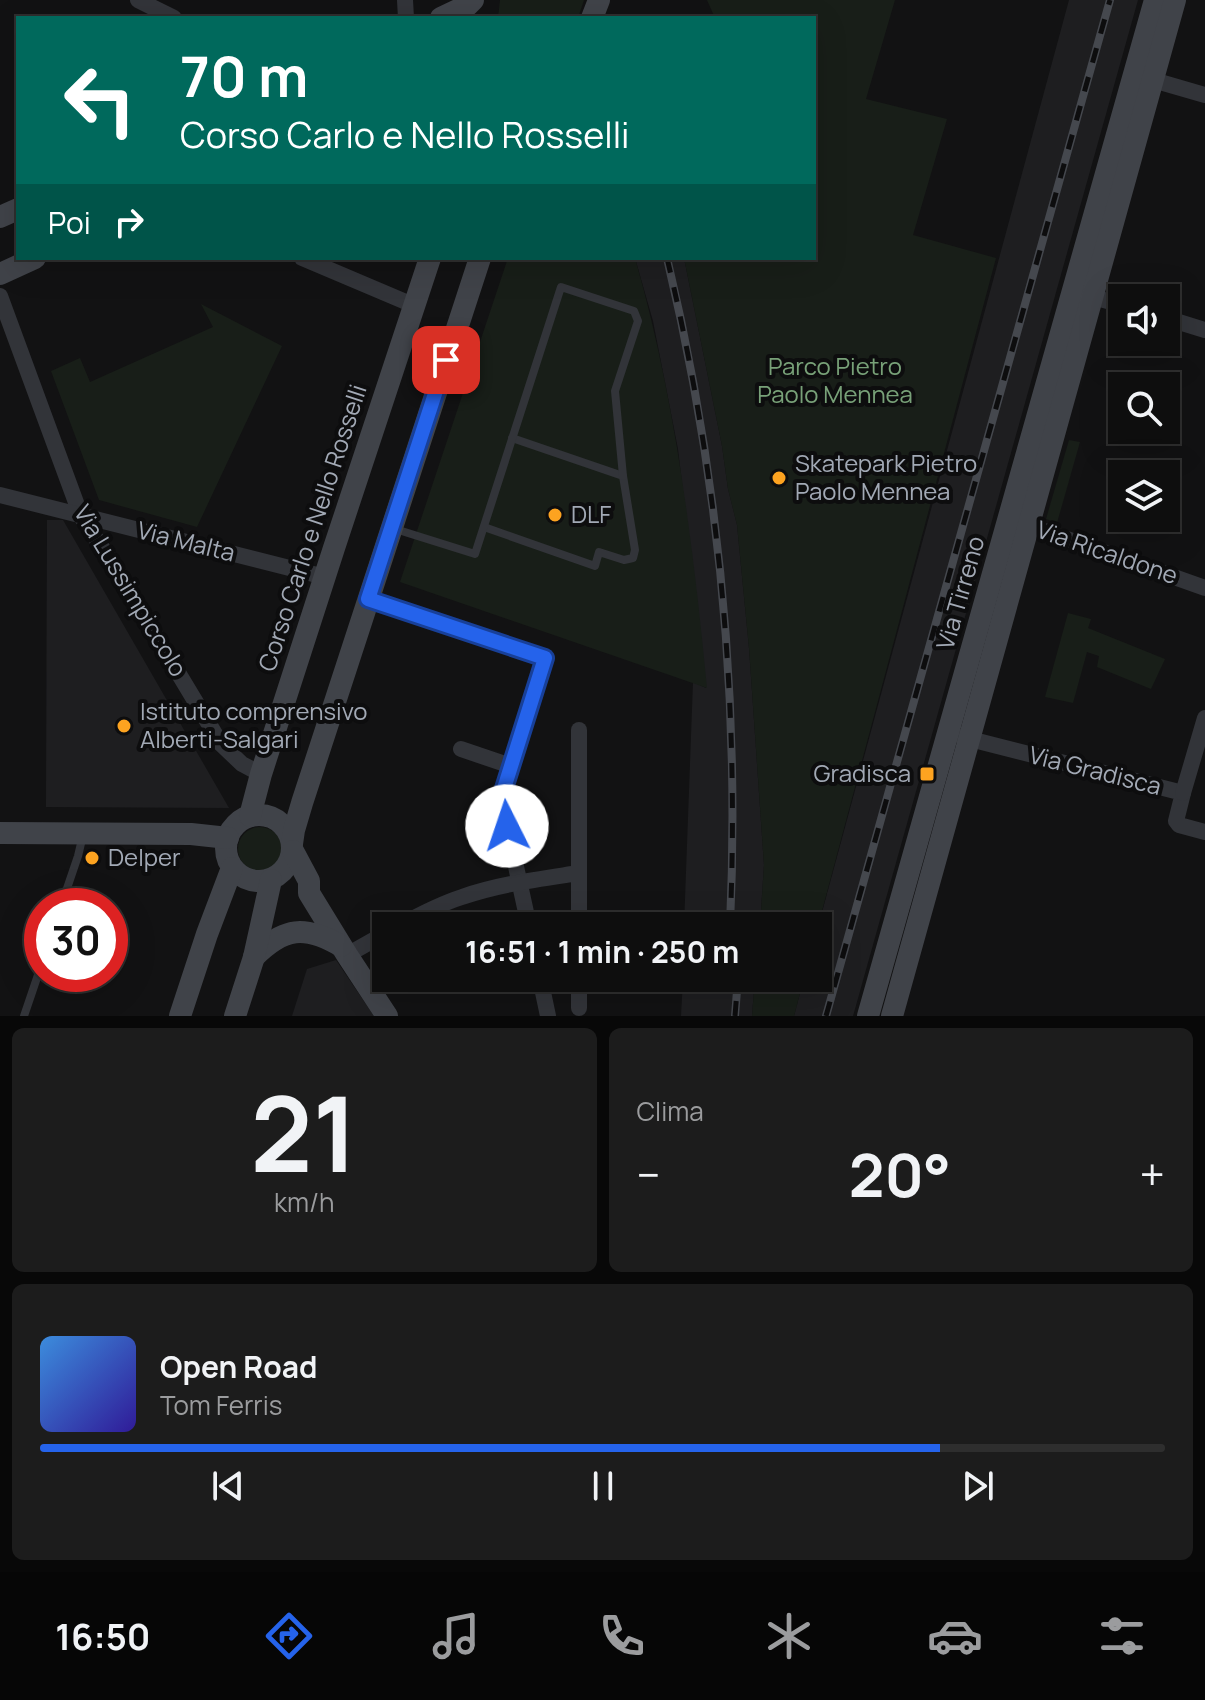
<!DOCTYPE html>
<html lang="it">
<head>
<meta charset="utf-8">
<style>
	body { margin:0; font-family:Manrope,sans-serif; background:#1c1c1c; color:#f1f3f6; height:100vh; display:flex; flex-direction:column; font-size:30px; white-space:nowrap }
	* { box-sizing:border-box; margin:0 }
	p { font-size:26px; color:#9b9c9e }
	.icon { flex:none; width:44px; height:44px; fill:none; stroke:currentColor; stroke-width:2; stroke-linecap:round; stroke-linejoin:round }
	.map { position:relative; height:1016px; overflow:hidden }
	.drawer { display:flex; flex-direction:column; gap:12px; padding:12px; background:#080808; flex:1 }
	.drawer>* { flex:none }
	.guide { position:absolute; left:16px; top:16px; width:800px; height:244px; border-radius:0px; box-shadow:0 8px 32px #0002,0 0 0 2px #2e2e2e; background:#00695c; color:#fff; overflow:hidden }
	.controls { position:absolute; left:1108px; top:284px; display:grid; gap:16px }
	.controls a { display:grid; place-items:center; width:72px; height:72px; border-radius:0px; background:#0e0e0e; box-shadow:0 8px 32px #0002,0 0 0 2px #2e2e2e; font-size:40px }
	.speed { position:absolute; left:24px; top:888px; display:flex; gap:16px; font-size:40px; font-weight:700; text-align:center }
	.speed>* { display:grid; place-content:center; width:104px; height:104px; border-radius:50%; background:#0e0e0e; box-shadow:0 8px 32px #0002,0 0 0 2px #2e2e2e; line-height:1 }
	.speed .limit { border:12px solid #d22; background:#fff; color:#111 }
	.pin { position:absolute; display:grid; place-items:center; width:68px; height:68px; color:#fff; margin:-34px; border-radius:16px; box-shadow:0 4px 12px #0006 }
	.me { position:absolute; width:88px; margin:-44px; rotate:356deg; stroke-linejoin:round; filter:drop-shadow(0 0 6px #0008) }
	.turn { display:flex; align-items:center; gap:28px; height:168px; padding:0 32px; font-size:36px }
	.turn .icon { width:104px; height:104px; stroke-width:2.5 }
	.turn b { display:block; font-size:56px; line-height:68px }
	.then { display:flex; align-items:center; height:76px; padding:0 32px; background:#0003; gap:16px; font-size:30px }
	.big { font-size:60px; font-weight:700; line-height:1.1 }
	.drawer .tile { flex:1; display:flex; flex-direction:column; justify-content:center; gap:12px; min-width:0; padding:0 28px; border-radius:12px; background:#1c1c1c }
	.drawer .dial { align-items:center; gap:0 }
	.dial b { font-size:104px; line-height:1 }
	.song { display:flex; align-items:center; gap:24px }
	.cover { width:96px; height:96px; border-radius:12px; background:linear-gradient(135deg,hsl(210 70% 55%),hsl(250 70% 35%)) }
	.played { height:8px; border-radius:4px; background:linear-gradient(90deg,#2563eb 80%,#2e2e2e 80%) }
	.keys { display:flex; justify-content:space-around; direction:ltr }
	.heat { display:flex; justify-content:space-between; align-items:center; font-size:44px; direction:ltr }
	.drawer .tiles { flex:1; display:grid; gap:12px; grid-template-columns:1fr 1fr }
	.tile:last-child { grid-column:span 2 }
	.trip { position:absolute; left:372px; top:912px; width:460px; height:80px; border-radius:0px; background:#0e0e0e; box-shadow:0 8px 32px #0002,0 0 0 2px #2e2e2e; font-weight:700; line-height:80px; text-align:center }
	.tab-bar { display:flex; height:128px; justify-content:space-around; align-items:center; background:#060606; color:#9b9c9e }
	.tab-bar .icon { width:56px; height:56px }
	.tab-bar .current { color:#2563eb }
	.tab-bar b { font-size:36px; color:#f1f3f6 }
	.map>svg:first-child { display:block }
</style>
</head>
<body>
<div class="map">
<svg width="1205" height="1016" viewBox="0 0 1205 1016">
	<rect width="100%" height="100%" fill="#121213"/>
	<!-- built -->
	<g fill="#1e1e20">
		<path d="M1069,0h69l-285,1016h-59l10,-38h14v-51z"/>
		<path d="M635,258h49l38,188 6,43 9,36 12,123 15,217 -4,61h-76l9,-244 13,6 -28,-239 -25,-128z"/>
		<path d="M47,520h16l166,288 -183,-1z"/>
		<path d="M336,960l38,56h-82l15,-47z"/>
		<path d="M683,978h72l-3,38h-71z"/>
	</g>
	<!-- green -->
	<g fill="#181e18">
		<path d="M500,0h84l-6,18h-80z"/>
		<path d="M707,0h188l-29,99 81,20 -34,116 83,23 -178,668h-58l4,-61 -15,-217 -12,-123 -9,-36 -6,-43 -38,-188h130v-240h-99z"/>
		<path d="M508,258h127c40,140 58,285 72,430l-307,-106z"/>
		<path d="M201,304l81,42 -85,181 -98,-27 -48,-129 29,-13 10,24 123,-55z"/>
		<path d="M1069,440l11,2 -23,81 -11,-4z"/>
		<path d="M1068,613l23,6 -3,9 77,31 -14,30 -54,-22 2,-11 -12,-4 -14,51 -28,-6z"/>
		<circle cx="260" cy="849" r="22"/>
		<path d="M755,978h49l-10,38h-42z"/>
	</g>
	<g fill="none" stroke-linecap="round" stroke-linejoin="round">
		<!-- lane -->
		<g stroke="#323439" stroke-width="8">
			<path d="M484,527l111,39 4,-14 25,8 9,-2 2,-8 -12,-74 -111,-38"/>
			<path d="M392,528l83,26 86,-267 73,24 4,10 -23,70 8,85"/>
			<path d="M61,906l17,-50 5,-21"/>
			<path d="M24,1016l18,-53"/>
		</g>
		<!-- street -->
		<g stroke="#323439" stroke-width="16">
			<path d="M138,0l36,18"/>
			<path d="M405,0l1,18"/>
			<path d="M1153,80l52,15"/>
			<path d="M302,258l111,47"/>
			<path d="M0,296l81,220 31,47 109,181 21,20 19,10"/>
			<path d="M1093,297l29,8"/>
			<path d="M1166,318l39,12"/>
			<path d="M0,495l325,82"/>
			<path d="M1022,523l183,65"/>
			<path d="M368,599l177,59 -44,140 28,128"/>
			<path d="M962,737l221,56 -7,28 3,4 26,7"/>
			<path d="M461,749l50,17"/>
			<path d="M1183,793l22,-75"/>
			<path d="M399,926c20,-11 41,-22 63,-29 37,-13 78,-18 117,-24"/>
			<path d="M579,926v-196"/>
			<path d="M347,955l39,-22"/>
			<path d="M540,978l8,38"/>
			<path d="M579,978v30"/>
		</g>
		<!-- secondary -->
		<g stroke="#404349" stroke-width="22">
			<path d="M441,18l27,-13 5,-5"/>
			<path d="M592,18l7,-18"/>
			<path d="M0,217l18,-8"/>
			<path d="M0,274l35,-16"/>
			<circle cx="259" cy="848" r="33"/>
			<path d="M250,816l11,-42 73,-226 96,-290"/>
			<path d="M0,833l191,1 37,4"/>
			<path d="M292,844l2,-14 8,-27 178,-545"/>
			<path d="M293,851l16,30v12l38,62 40,61"/>
			<path d="M254,957c30,-30 51,-32 87,-11"/>
			<path d="M180,1016l27,-82 25,-66"/>
			<path d="M235,1016l19,-59 17,-77"/>
			<path d="M868,1016l287,-1016"/>
			<path d="M892,1016l283,-1016"/>
		</g>
		<defs>
			<g id="rail">
				<path d="M667,258c52,218 73,444 63,668"/>
				<path d="M735,1016l3,-38"/>
				<path d="M826,1016l284,-1016"/>
			</g>
		</defs>
		<!-- rail casing -->
		<use href="#rail" stroke="#45484e" stroke-width="8"/>
		<!-- rail -->
		<use href="#rail" stroke="#0d0d0e" stroke-width="5" stroke-dasharray="15" stroke-linecap="butt"/>
	</g>
	<g fill="none" stroke-linecap="round" stroke-linejoin="round">
		<defs>
			<path id="route" d="M446,360l-78,239 177,59 -44,140 6,28"/>
		</defs>
		<!-- route casing -->
		<use href="#route" stroke="#184099" stroke-width="20"/>
		<!-- route -->
		<use href="#route" stroke="#2563eb" stroke-width="14"/>
	</g>
	<!-- markers -->
	<g fill="#fda320" stroke="#0d0d0e" stroke-width="3">
		<circle cx="779" cy="478" r="8"/>
		<circle cx="555" cy="515" r="8"/>
		<circle cx="124" cy="726" r="8"/>
		<rect x="919" y="766" width="16" height="16" rx="4"/>
		<circle cx="92" cy="858" r="8"/>
	</g>
	<g text-anchor="middle" stroke-width="8" stroke-linejoin="round" paint-order="stroke">
		<!-- park labels -->
		<g font-size="24" fill="#78a178" stroke="#0d0d0e">
			<text x="835" y="375">Parco Pietro<tspan x="835" dy="28">Paolo Mennea</tspan></text>
		</g>
		<!-- poi labels -->
		<g font-size="24" fill="#a2a9b5" stroke="#0d0d0e" text-anchor="start">
			<text x="795" y="472">Skatepark Pietro<tspan x="795" dy="28">Paolo Mennea</tspan></text>
			<text x="571" y="523">DLF</text>
			<text x="140" y="720">Istituto comprensivo<tspan x="140" dy="28">Alberti-Salgari</tspan></text>
			<text x="911" y="782" text-anchor="end">Gradisca</text>
			<text x="108" y="866">Delper</text>
		</g>
		<!-- street labels -->
		<g font-size="24" fill="#a2a9b5" stroke="#0d0d0e">
			<text transform="translate(313 528) rotate(-72)" y="8">Corso Carlo e Nello Rosselli</text>
			<text transform="translate(186 542) rotate(14)" y="8">Via Malta</text>
			<text transform="translate(1107 553) rotate(19)" y="8">Via Ricaldone</text>
			<text transform="translate(130 591) rotate(59)" y="8">Via Lussimpiccolo</text>
			<text transform="translate(961 593) rotate(-74)" y="8">Via Tirreno</text>
			<text transform="translate(1095 771) rotate(14)" y="8">Via Gradisca</text>
		</g>
	</g>
</svg>
<div class="controls">
<a><svg class="icon" aria-label="sound" viewBox="0 0 24 24"><path d="M4 9h4l5-4v14l-5-4H4zM17 9q2 3 0 6"/></svg></a>
<a><svg class="icon" aria-label="search" viewBox="0 0 24 24"><circle cx="10" cy="10" r="6"/><path d="M15 15l6 6"/></svg></a>
<a><svg class="icon" aria-label="layers" viewBox="0 0 24 24"><path d="M12 4l9 5-9 5-9-5zM3 14l9 5 9-5"/></svg></a>
</div>
<div class="speed"><div class="limit">30</div></div>
<div class="pin" style="left:446px;top:360px;background:#d93025"><svg class="icon" aria-label="arrive" viewBox="0 0 24 24"><path d="M6 21V4h12l-3 4 3 4H6"/></svg></div>
<svg class="me" style="left:507px;top:826px" viewBox="-20 -20 40 40"><circle r="19" fill="#fff"/><path d="M0-13L10 11 0 6-10 11z" fill="#2563eb"/></svg>
<div class="trip">16:51 · 1 min · 250 m</div>
<div class="guide">
<div class="turn"><svg class="icon" aria-label="left" viewBox="0 0 24 24"><path d="M17 20v-9H6M10 6l-5 5 5 5"/></svg><div><b>70 m</b>Corso Carlo e Nello Rosselli</div></div>
<div class="then">Poi<svg class="icon" aria-label="right" viewBox="0 0 24 24"><path d="M7 20v-9h11M14 6l5 5-5 5"/></svg></div>
</div>
</div>
<section class="drawer">
<div class="tiles">
<div class="tile dial"><b>21</b><p>km/h</p></div>
<div class="tile"><p>Clima</p>
<div class="heat"><a>−</a><b class="big">20°</b><a>+</a></div>
</div>
<div class="tile">
<div class="song"><i class="cover"></i><div><b>Open Road</b><p>Tom Ferris</p></div></div>
<div class="played"></div>
<div class="keys"><svg class="icon" aria-label="previous" viewBox="0 0 24 24"><path d="M18 5L8 12l10 7zM5 5v14"/></svg><svg class="icon" aria-label="pause" viewBox="0 0 24 24"><path d="M8 5v14M16 5v14"/></svg><svg class="icon" aria-label="next" viewBox="0 0 24 24"><path d="M6 5l10 7-10 7zM19 5v14"/></svg></div>
</div>
</div>
</section>
<nav class="tab-bar">
<b>16:50</b>
<svg class="icon current" aria-label="directions" viewBox="0 0 24 24"><path d="M12 3l9 9-9 9-9-9zM9 14v-3h6M13 9l2 2-2 2"/></svg>
<svg class="icon" aria-label="music" viewBox="0 0 24 24"><path d="M9 18V5l10-2v13"/><circle cx="6" cy="18" r="3"/><circle cx="16" cy="16" r="3"/></svg>
<svg class="icon" aria-label="phone" viewBox="0 0 24 24"><path d="M5 4h4l2 5-3 2q2 4 5 5l2-3 5 2v4C11 20 4 13 5 4z"/></svg>
<svg class="icon" aria-label="climate" viewBox="0 0 24 24"><path d="M12 3v18M4 7l16 10M4 17L20 7"/></svg>
<svg class="icon" aria-label="car" viewBox="0 0 24 24"><path d="M5 17H2v-5l4-1 3-4h7l3 4 3 1v5h-3M9 17h6M6 11h13"/><circle cx="7" cy="17" r="2"/><circle cx="17" cy="17" r="2"/></svg>
<svg class="icon" aria-label="filters" viewBox="0 0 24 24"><path d="M4 7h16M4 17h16"/><circle cx="9" cy="7" r="2"/><circle cx="15" cy="17" r="2"/></svg>
</nav>
</body>
</html>
